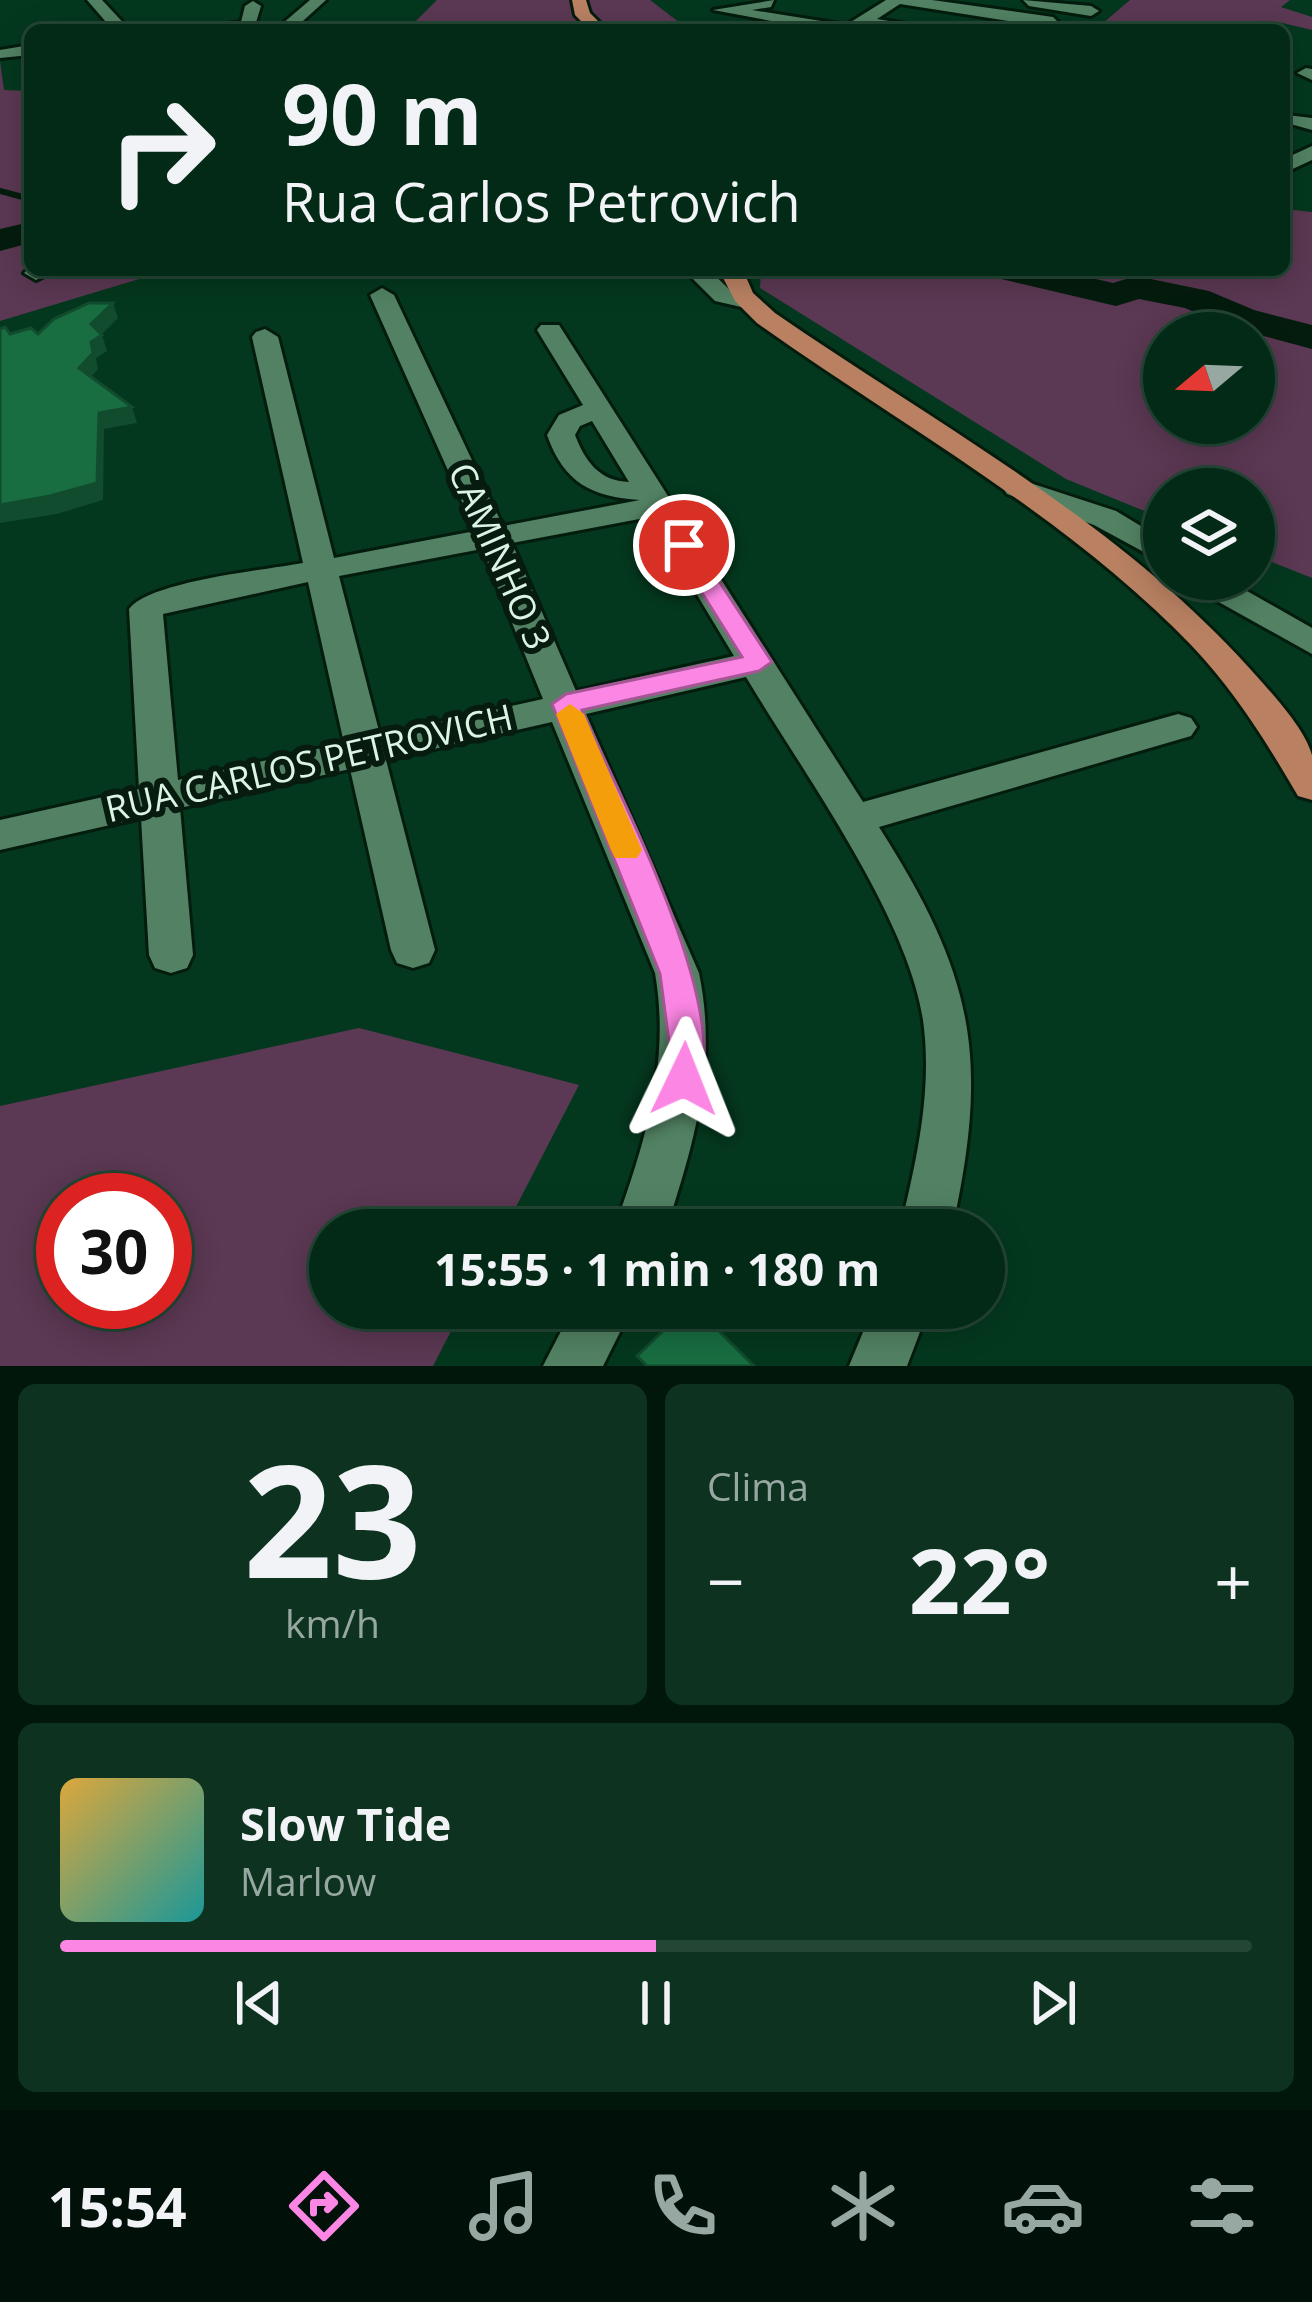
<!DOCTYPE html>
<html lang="pt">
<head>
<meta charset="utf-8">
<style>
	body { margin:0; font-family:"Open Sans",sans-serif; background:#0d321f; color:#f1f3f6; height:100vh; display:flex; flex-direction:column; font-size:45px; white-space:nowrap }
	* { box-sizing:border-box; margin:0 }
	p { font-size:39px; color:#97a7a1 }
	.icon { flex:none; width:66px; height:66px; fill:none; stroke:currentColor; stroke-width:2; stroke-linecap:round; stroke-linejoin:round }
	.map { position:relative; height:1366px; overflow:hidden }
	.side { display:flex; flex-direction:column; gap:18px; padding:18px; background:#02170c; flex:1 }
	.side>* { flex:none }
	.guide { position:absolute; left:24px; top:24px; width:1266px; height:252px; border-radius:18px; box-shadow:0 6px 30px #0003,0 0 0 3px #244635; background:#032a16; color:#f1f3f6; overflow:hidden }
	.needle { width:78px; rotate:251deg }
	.tools { position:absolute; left:1143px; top:312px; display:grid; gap:24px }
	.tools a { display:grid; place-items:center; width:132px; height:132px; border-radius:50%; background:#032a16; box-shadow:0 6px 30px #0003,0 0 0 3px #244635; font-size:60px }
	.speed { position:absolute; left:36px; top:1173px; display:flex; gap:24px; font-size:60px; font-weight:700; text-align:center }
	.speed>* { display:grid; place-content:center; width:156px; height:156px; border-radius:50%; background:#032a16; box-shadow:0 6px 30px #0003,0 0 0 3px #244635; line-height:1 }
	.speed .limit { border:18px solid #d22; background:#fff; color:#111 }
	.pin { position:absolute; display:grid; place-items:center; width:102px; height:102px; color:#fff; margin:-51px; border:6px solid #fff; border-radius:50%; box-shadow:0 3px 12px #0007 }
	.me { position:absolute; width:132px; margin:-66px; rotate:2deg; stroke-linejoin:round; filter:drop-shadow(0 0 9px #0008) }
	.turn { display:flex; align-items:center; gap:42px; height:252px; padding:0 60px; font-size:54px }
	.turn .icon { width:156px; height:156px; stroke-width:2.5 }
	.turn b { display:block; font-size:84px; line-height:102px }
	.big { font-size:90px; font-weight:700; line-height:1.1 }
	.side .widget { flex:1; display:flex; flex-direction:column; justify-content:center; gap:18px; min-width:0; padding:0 42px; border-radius:18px; background:#0d321f }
	.side .dial { align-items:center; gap:0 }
	.dial b { font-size:156px; line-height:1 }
	.song { display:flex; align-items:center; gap:36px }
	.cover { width:144px; height:144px; border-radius:18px; background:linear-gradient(135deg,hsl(40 70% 55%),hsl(180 70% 35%)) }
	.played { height:12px; border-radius:6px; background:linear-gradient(90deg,#fc86e4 50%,#244635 50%) }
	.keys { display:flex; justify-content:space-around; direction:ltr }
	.heat { display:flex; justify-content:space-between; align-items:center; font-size:66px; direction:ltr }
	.side .tiles { flex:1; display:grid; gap:18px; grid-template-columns:1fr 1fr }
	.widget:last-child { grid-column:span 2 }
	.trip { position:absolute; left:309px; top:1209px; width:696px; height:120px; border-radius:60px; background:#032a16; box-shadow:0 6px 30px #0003,0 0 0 3px #244635; font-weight:700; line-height:120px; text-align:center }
	.tab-bar { display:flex; height:192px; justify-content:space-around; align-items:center; background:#011109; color:#97a7a1 }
	.tab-bar .icon { width:84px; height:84px }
	.tab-bar .on { color:#fc86e4 }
	.tab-bar b { font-size:54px; color:#f1f3f6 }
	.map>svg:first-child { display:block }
</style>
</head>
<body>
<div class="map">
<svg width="1312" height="1366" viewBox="0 0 1312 1366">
	<rect width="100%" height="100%" fill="#04381e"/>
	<!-- green -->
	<g fill="#5b3853" fill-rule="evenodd">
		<path d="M437,0h213l39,30h-282z"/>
		<path d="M1130,0h160l-9,7 31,10v13l-34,-8 -5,8h-178z"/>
		<path d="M0,61l4,29 26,1v179h139l-169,51z"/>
		<path d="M1284,209l28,3v366l-58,-23v-66h-90v30l-98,-40 -306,-191 1,-18h523zM1254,333v90h-90v-90z"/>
		<path d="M359,1028l220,57 -75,145h-174v78h133l-30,58h-433v-260zM165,1200v102h-102v-102z"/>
	</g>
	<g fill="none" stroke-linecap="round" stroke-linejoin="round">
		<!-- stream -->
		<path stroke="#041c0e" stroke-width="6" d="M0,191l30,8"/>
		<!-- river -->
		<g fill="#041c0e" fill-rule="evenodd">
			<path d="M30,222v21l-30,8v-22z"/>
			<path d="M992,270h65l56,13 23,-7 73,15 45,19 58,15v24l-86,-23 -41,-18 -46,-9 -23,7 -119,-28z"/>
		</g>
		<defs>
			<g id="minor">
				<path d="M87,0h15l28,30h-17z"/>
				<path d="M310,0h16l-33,30h-18z"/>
				<path d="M774,0l-3,7 -19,3 94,15 40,-25h46l121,17 13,13 -166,-26 -23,15 66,11h-124l-106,-20z"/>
				<path d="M1023,0l68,6 8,5 -8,5 -62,-10z"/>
				<path d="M253,1l8,5 -7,23 -66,1 53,-8 4,-16z"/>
				<path d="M30,45v10l-30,3v-8z"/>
				<path d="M1306,68l6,1v11l-15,-7z"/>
				<path d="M1287,115l25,3v12l-25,-7z"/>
				<path d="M1312,146v14l-28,13v-14z"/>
				<path d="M30,267v3h26l-20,10 -12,-7z"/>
				<path d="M684,270h25l22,21 31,11 -12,7 -35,-8z"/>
				<path d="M382,288l12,7 109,231 137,-26c-48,-3 -76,-17 -93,-65l12,-20 24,-10 -46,-75 4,-5h18l304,477 315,-88 13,4 6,9 -6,9 -312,91c95,149 111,230 73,403h-52c16,-68 33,-139 23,-210 -16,-106 -121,-249 -177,-343l-160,37 113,259c19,91 -5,170 -33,257h-52c30,-86 57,-165 41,-257l-103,-251 -166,38 49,190 -6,13 -16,5 -16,-5 -6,-13 -41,-181 -170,39 13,147 -6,13 -16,5 -16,-5 -6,-13 -8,-137 -141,32v-30l139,-31 -10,-180c21,-28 137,-39 174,-46l-51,-226 4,-5 9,-3 13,8 56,221 141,-27 -105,-236zM592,421l37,61c-30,-1 -44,-21 -54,-47l5,-9zM650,517l84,139 -158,35 -64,-148zM482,549l61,150 -163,36 -41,-159zM308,582l36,161 -166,37 -15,-166z"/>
				<path d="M1018,479l98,32 48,29v23l-70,-38 -87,-31 -4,-6 4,-6z"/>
				<path d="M1186,579h40l86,49v26l-122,-68z"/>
				<path d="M573,1308h59l-29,58h-60z"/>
				<path d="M873,1308h56l-22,58h-58z"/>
			</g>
			<g id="major">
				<path d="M572,0h14l4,13 17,17h-17l-15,-15z"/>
				<path d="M719,270h24l10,23 22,20c167,115 350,212 485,367 17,19 45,50 52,75 0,13 0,32 0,45l-14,-4c-31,-53 -63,-105 -106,-150 -125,-130 -289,-219 -435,-323l-22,-22z"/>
			</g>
		</defs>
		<!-- minor casing -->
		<use href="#minor" stroke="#041c0d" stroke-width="6"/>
		<!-- major casing -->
		<use href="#major" stroke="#041c0d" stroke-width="6"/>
		<!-- minor -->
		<use href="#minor" fill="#528263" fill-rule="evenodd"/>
		<!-- major -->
		<use href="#major" fill="#b98162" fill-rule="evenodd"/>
	</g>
	<!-- shaded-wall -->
	<g fill="#114c2e">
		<path d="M113,303l5,15 -20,20 4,-3 5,16 -11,7 2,11 -14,15 -5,-16 12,-44z"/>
		<path d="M132,407l5,16 -33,6 -1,71 -46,14 -57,9v-18l99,-92z"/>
	</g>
	<!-- building -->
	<g fill="#186d41" stroke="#114c2e" stroke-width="3">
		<path d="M89,303h24l-22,21 11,11 -11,7 2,11 -14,15 53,39 -33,6 -2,70 -47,13 -50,9v-176l5,-2 5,7 21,-6 7,6 16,-15z"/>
		<path d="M687,1308h9l58,58h-107l-10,-10z"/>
	</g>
	<!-- route -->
	<path fill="#fc86e4" stroke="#a45794" stroke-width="3" d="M684,538l8,2 80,122 -13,9 -177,39c35,82 152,300 115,381l-13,5 -13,-5 -6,-12 5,-30 -10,-75 -108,-270 14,-10 176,-37 -70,-112z"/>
	<!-- slow -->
	<path fill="#f59e0b" d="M570,704l14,10 58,136 -5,8h-22l-4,-8 -55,-136z"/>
	<g text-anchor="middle" stroke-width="12" stroke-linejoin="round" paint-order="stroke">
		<!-- street labels -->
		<g font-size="36" fill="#dbf4e3" stroke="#071b0f">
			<text transform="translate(500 556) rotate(66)" y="13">CAMINHO 3</text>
			<text transform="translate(309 763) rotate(-13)" y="13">RUA CARLOS PETROVICH</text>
		</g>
	</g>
</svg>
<div class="tools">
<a><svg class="needle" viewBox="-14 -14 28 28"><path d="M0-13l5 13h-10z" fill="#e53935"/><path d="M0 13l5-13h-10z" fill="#97a7a1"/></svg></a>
<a><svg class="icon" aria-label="layers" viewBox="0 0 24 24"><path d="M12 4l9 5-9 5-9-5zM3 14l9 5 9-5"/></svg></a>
</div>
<div class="speed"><div class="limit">30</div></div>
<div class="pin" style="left:684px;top:545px;background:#d93025"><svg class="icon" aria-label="arrive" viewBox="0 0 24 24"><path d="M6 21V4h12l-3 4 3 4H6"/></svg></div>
<svg class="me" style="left:684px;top:1079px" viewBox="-20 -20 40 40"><path d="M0-17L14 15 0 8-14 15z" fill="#fc86e4" stroke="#fff" stroke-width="4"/></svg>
<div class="trip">15:55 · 1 min · 180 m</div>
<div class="guide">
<div class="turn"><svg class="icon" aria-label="right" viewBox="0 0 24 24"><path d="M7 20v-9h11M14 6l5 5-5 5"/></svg><div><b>90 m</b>Rua Carlos Petrovich</div></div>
</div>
</div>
<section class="side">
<div class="tiles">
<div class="widget dial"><b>23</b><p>km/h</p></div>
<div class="widget"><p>Clima</p>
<div class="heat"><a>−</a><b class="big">22°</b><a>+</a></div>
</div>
<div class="widget">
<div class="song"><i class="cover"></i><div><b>Slow Tide</b><p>Marlow</p></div></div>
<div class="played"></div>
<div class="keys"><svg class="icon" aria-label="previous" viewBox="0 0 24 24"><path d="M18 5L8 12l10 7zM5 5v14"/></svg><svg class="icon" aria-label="pause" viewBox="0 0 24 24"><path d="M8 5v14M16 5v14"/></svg><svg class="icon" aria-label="next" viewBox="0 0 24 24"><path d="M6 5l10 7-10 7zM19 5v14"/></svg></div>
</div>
</div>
</section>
<nav class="tab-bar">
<b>15:54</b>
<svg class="icon on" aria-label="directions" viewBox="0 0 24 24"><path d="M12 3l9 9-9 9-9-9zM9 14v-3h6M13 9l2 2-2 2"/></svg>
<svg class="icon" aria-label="music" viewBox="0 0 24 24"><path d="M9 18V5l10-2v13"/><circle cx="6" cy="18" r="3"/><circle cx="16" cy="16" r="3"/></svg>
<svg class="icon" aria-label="phone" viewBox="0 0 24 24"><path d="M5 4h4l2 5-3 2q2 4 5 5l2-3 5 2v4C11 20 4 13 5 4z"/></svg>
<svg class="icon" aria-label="climate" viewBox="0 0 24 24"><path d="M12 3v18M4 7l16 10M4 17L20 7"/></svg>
<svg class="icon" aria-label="car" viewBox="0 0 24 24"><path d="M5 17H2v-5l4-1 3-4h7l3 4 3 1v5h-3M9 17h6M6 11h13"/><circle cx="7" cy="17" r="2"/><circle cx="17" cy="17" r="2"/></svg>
<svg class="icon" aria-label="filters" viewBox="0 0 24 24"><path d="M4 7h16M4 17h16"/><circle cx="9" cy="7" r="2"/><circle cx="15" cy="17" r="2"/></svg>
</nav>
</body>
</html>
